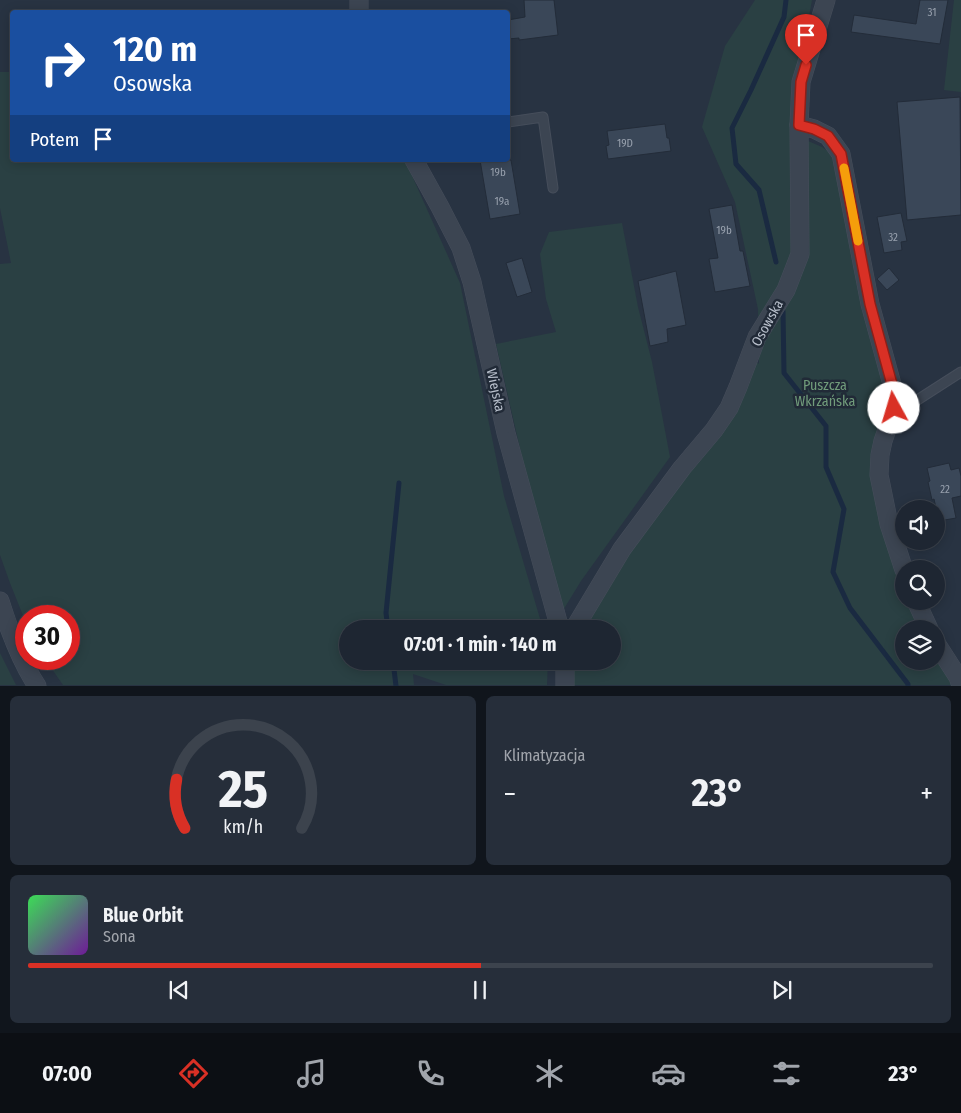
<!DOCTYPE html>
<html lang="pl">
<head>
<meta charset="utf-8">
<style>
	body { margin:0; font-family:"Fira Sans Condensed",sans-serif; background:#262e3a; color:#f1f3f6; height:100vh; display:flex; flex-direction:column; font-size:19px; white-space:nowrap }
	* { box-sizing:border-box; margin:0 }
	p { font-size:16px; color:#a1a5ac }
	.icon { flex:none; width:28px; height:28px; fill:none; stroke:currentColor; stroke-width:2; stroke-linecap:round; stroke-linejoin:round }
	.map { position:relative; height:686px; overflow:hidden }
	.drawer { display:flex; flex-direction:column; gap:10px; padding:10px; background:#10151c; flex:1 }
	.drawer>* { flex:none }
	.banner { position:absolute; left:10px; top:10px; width:500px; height:152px; border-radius:5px; box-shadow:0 2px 12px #0003,0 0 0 1px #3c434d; background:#1a4fa0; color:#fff; overflow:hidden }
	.fabs { position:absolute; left:895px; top:500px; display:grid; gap:10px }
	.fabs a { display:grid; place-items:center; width:50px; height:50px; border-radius:50%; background:#1e2632; box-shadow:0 2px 12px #0003,0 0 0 1px #3c434d; font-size:25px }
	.speed { position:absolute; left:15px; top:605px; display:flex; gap:10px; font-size:25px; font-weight:700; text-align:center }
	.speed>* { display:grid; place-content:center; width:65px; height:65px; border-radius:50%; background:#1e2632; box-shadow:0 2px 12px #0003,0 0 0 1px #3c434d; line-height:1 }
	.speed .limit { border:8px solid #d22; background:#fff; color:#111 }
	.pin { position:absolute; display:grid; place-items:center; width:42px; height:42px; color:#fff; margin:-51px -21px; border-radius:50% 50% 50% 0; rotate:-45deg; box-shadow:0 0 5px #0007 }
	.pin .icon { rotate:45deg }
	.me { position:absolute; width:55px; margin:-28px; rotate:354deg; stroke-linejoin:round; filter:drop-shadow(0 0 4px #0008) }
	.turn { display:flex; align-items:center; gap:18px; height:105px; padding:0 20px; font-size:22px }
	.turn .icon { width:65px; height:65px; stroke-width:2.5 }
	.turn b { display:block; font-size:35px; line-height:42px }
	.then { display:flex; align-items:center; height:48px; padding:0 20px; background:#0003; gap:10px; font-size:19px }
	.big { font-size:38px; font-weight:700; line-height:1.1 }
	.drawer .widget { flex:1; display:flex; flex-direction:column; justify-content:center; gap:8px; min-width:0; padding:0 18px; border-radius:8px; background:#262e3a }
	.drawer .dial { align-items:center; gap:0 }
	.dial svg { height:130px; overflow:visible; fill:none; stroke:#3c434d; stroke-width:7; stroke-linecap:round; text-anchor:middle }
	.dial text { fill:#f1f3f6; stroke:none }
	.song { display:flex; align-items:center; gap:15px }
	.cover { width:60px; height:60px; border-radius:8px; background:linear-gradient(135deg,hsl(130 70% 55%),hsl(280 70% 35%)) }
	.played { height:5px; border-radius:2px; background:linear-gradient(90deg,#d93025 50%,#3c434d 50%) }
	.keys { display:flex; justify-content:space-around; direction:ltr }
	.heat { display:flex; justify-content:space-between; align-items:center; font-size:28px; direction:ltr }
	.drawer .tiles { flex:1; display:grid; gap:10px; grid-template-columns:1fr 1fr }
	.widget:last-child { grid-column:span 2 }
	.trip { position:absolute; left:339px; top:620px; width:282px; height:50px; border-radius:25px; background:#1e2632; box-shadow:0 2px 12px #0003,0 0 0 1px #3c434d; font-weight:700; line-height:50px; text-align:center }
	.tab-bar { display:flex; height:80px; justify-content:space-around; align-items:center; background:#0c0f14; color:#a1a5ac }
	.tab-bar .icon { width:35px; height:35px }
	.tab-bar .on { color:#d93025 }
	.tab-bar b { font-size:22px; color:#f1f3f6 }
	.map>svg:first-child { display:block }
</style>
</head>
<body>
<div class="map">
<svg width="961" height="686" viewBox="0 0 961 686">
	<rect width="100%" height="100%" fill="#283342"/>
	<!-- green -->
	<g fill="#2a4043">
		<path d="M755,0h57l-15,83 -3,52 28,12 15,10 51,239 -4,128 20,55v22h8l11,28h-19v32h32v-6l18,30h-389v-24h47v-32h-38l140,-199 36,-73 9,7 -1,-55 -23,-107 -33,-75 23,-81z"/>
		<path d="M954,0h7v92l-17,-2z"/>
		<path d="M0,72h12v88h393l55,123 44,213 39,133h-195v32h200l-1,24h-101l-33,-11 1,11h-351l-18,-26h24v-43h-43v7l-16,-40 -10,-28v-291l11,-1 -11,-55z"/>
		<path d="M622,223l16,84 14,55 18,95 -89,124 -19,31 -20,-68 -46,-200 60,-12 -10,-33 -6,-45 9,-22z"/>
		<path d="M0,653l16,32h-16z"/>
	</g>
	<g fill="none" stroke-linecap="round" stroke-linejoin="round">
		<!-- stream -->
		<g stroke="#1a2a41" stroke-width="5">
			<path d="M776,262l-17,-72 -23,-26 -4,-36 19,-38 33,-73 2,-17"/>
			<path d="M783,311l1,62 42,53v41l18,42 -11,63 17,36 58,76v2"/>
			<path d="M388,629l-2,-16 13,-130"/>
			<path d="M393,661l3,25"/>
		</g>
	</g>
	<!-- building -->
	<g fill="#3a4758" stroke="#232c39">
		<path d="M524,0h30l4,35 -39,5v-2l-11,1v-19l17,-3z"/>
		<path d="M920,0h28l-8,44 -89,-12 3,-17 62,9z"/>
		<path d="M960,97l1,118 -54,5 -10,-118z"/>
		<path d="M665,124l2,14h2l2,13 -63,8 -2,-13 3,-1 -2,-14z"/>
		<path d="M480,160h31l9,54 -30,5z"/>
		<path d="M732,205l8,46h3l7,35 -35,6 -6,-33 9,-1 -9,-49z"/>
		<path d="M901,213l6,28 -6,1 1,8 -18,3 -7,-36z"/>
		<path d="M522,258l10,34 -15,5 -11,-34z"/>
		<path d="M889,268l10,12 -12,10 -10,-11z"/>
		<path d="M676,271l10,54 -19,4 1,13 -18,4 -12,-65z"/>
		<path d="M949,463l2,7 8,-2 2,8v20l-9,2 4,20 -17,3 -5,-22 -2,1 -4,-18 2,-1 -3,-13z"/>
	</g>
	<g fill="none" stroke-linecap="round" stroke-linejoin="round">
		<defs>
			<g id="service">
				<path d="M508,122l35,-5 10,71"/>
				<path d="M894,415l67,-43"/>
				<path d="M889,524l15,-3"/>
			</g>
			<g id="minor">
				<path d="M359,12v-12"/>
				<path d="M799,125l15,4 14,7 13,18 29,150 23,84 1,21 -11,32 -3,14 -1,20 10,49 15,46"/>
				<path d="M414,160l26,47 21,41 11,34 34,151 54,196"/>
				<path d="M0,601c9,29 20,59 37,85"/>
				<path d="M916,601l13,28"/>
				<path d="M574,629l48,-80 60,-81 32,-38 15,-22 9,-21 19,-50 29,-47 14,-36 -1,-129 2,-43 25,-82"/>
				<path d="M936,643l22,34 3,9"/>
				<path d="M565,661v25"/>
			</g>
		</defs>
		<!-- service casing -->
		<use href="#service" stroke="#464e5b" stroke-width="11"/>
		<!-- minor casing -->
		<use href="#minor" stroke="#464e5b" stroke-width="19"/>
		<!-- service -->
		<use href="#service" stroke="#3c4552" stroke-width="9"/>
		<!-- minor -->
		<use href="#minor" stroke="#3c4552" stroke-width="18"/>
	</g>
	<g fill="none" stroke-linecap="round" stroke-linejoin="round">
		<defs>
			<path id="route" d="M806,65l-5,17 -2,43 15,4 14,7 13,18 29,150 23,84 1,20"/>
		</defs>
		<!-- route casing -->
		<use href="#route" stroke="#8d1f18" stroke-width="12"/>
		<!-- route -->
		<use href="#route" stroke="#d93025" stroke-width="9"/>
		<!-- slow -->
		<path stroke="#f59e0b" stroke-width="9" d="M844,168l14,73"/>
	</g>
	<g text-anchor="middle" stroke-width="5" stroke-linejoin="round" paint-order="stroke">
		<!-- number labels -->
		<g font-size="11" fill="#97a0ad">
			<text x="932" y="16">31</text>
			<text x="625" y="147">19D</text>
			<text x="498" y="176">19b</text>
			<text x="502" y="205">19a</text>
			<text x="724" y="234">19b</text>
			<text x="893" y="241">32</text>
			<text x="945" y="493">22</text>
		</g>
		<!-- street labels -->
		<g font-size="14" fill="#b9c0cc" stroke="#212a37">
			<text transform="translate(767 323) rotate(-61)" y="5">Osowska</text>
			<text transform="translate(496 390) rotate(78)" y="5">Wiejska</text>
		</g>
		<!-- park labels -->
		<g font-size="14" fill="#719c7b" stroke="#212a37">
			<text x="825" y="390">Puszcza<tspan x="825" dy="16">Wkrzańska</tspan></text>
		</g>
	</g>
</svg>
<div class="fabs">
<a><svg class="icon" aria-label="sound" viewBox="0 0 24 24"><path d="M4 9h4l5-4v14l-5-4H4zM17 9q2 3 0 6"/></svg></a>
<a><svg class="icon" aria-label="search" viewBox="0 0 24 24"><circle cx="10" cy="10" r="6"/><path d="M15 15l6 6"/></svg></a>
<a><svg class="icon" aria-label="layers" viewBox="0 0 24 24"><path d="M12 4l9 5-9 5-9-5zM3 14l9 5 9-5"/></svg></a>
</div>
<div class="speed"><div class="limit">30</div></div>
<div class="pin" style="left:806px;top:65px;background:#d93025"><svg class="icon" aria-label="arrive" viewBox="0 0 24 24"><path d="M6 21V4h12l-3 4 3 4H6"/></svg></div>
<svg class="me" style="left:894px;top:408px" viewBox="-20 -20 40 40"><circle r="19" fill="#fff"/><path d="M0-13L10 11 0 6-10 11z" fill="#d93025"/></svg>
<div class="trip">07:01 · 1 min · 140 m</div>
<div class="banner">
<div class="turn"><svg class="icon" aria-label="right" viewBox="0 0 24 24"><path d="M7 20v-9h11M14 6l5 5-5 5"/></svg><div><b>120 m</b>Osowska</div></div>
<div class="then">Potem<svg class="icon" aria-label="arrive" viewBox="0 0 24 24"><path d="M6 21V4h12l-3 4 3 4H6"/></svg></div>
</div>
</div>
<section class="drawer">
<div class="tiles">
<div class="widget dial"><svg viewBox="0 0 100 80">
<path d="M14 69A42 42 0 1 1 86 69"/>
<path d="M14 69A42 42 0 0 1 9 39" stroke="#d93025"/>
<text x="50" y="56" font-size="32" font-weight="700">25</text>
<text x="50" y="72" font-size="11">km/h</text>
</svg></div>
<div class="widget"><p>Klimatyzacja</p>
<div class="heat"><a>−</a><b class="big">23°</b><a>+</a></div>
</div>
<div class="widget">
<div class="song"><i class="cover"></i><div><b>Blue Orbit</b><p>Sona</p></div></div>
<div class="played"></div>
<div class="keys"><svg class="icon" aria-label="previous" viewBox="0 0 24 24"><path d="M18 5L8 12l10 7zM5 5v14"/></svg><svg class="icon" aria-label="pause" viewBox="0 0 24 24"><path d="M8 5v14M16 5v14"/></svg><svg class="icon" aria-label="next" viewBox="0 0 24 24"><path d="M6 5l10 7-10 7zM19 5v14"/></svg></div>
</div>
</div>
</section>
<nav class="tab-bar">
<b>07:00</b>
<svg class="icon on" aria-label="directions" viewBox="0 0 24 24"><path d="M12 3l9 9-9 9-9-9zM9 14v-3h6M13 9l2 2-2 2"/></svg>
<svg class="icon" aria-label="music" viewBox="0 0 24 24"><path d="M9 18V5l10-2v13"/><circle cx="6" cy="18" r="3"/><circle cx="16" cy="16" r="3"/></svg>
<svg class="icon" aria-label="phone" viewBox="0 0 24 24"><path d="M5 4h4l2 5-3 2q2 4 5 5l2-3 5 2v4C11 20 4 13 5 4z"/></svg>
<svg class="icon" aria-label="climate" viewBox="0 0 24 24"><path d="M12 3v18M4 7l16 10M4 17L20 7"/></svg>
<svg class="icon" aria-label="car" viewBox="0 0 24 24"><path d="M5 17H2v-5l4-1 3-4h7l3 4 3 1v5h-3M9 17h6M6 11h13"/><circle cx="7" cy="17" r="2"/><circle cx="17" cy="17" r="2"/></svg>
<svg class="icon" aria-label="filters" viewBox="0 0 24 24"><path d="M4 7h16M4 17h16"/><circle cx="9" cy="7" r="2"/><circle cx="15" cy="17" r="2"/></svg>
<b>23°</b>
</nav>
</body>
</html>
